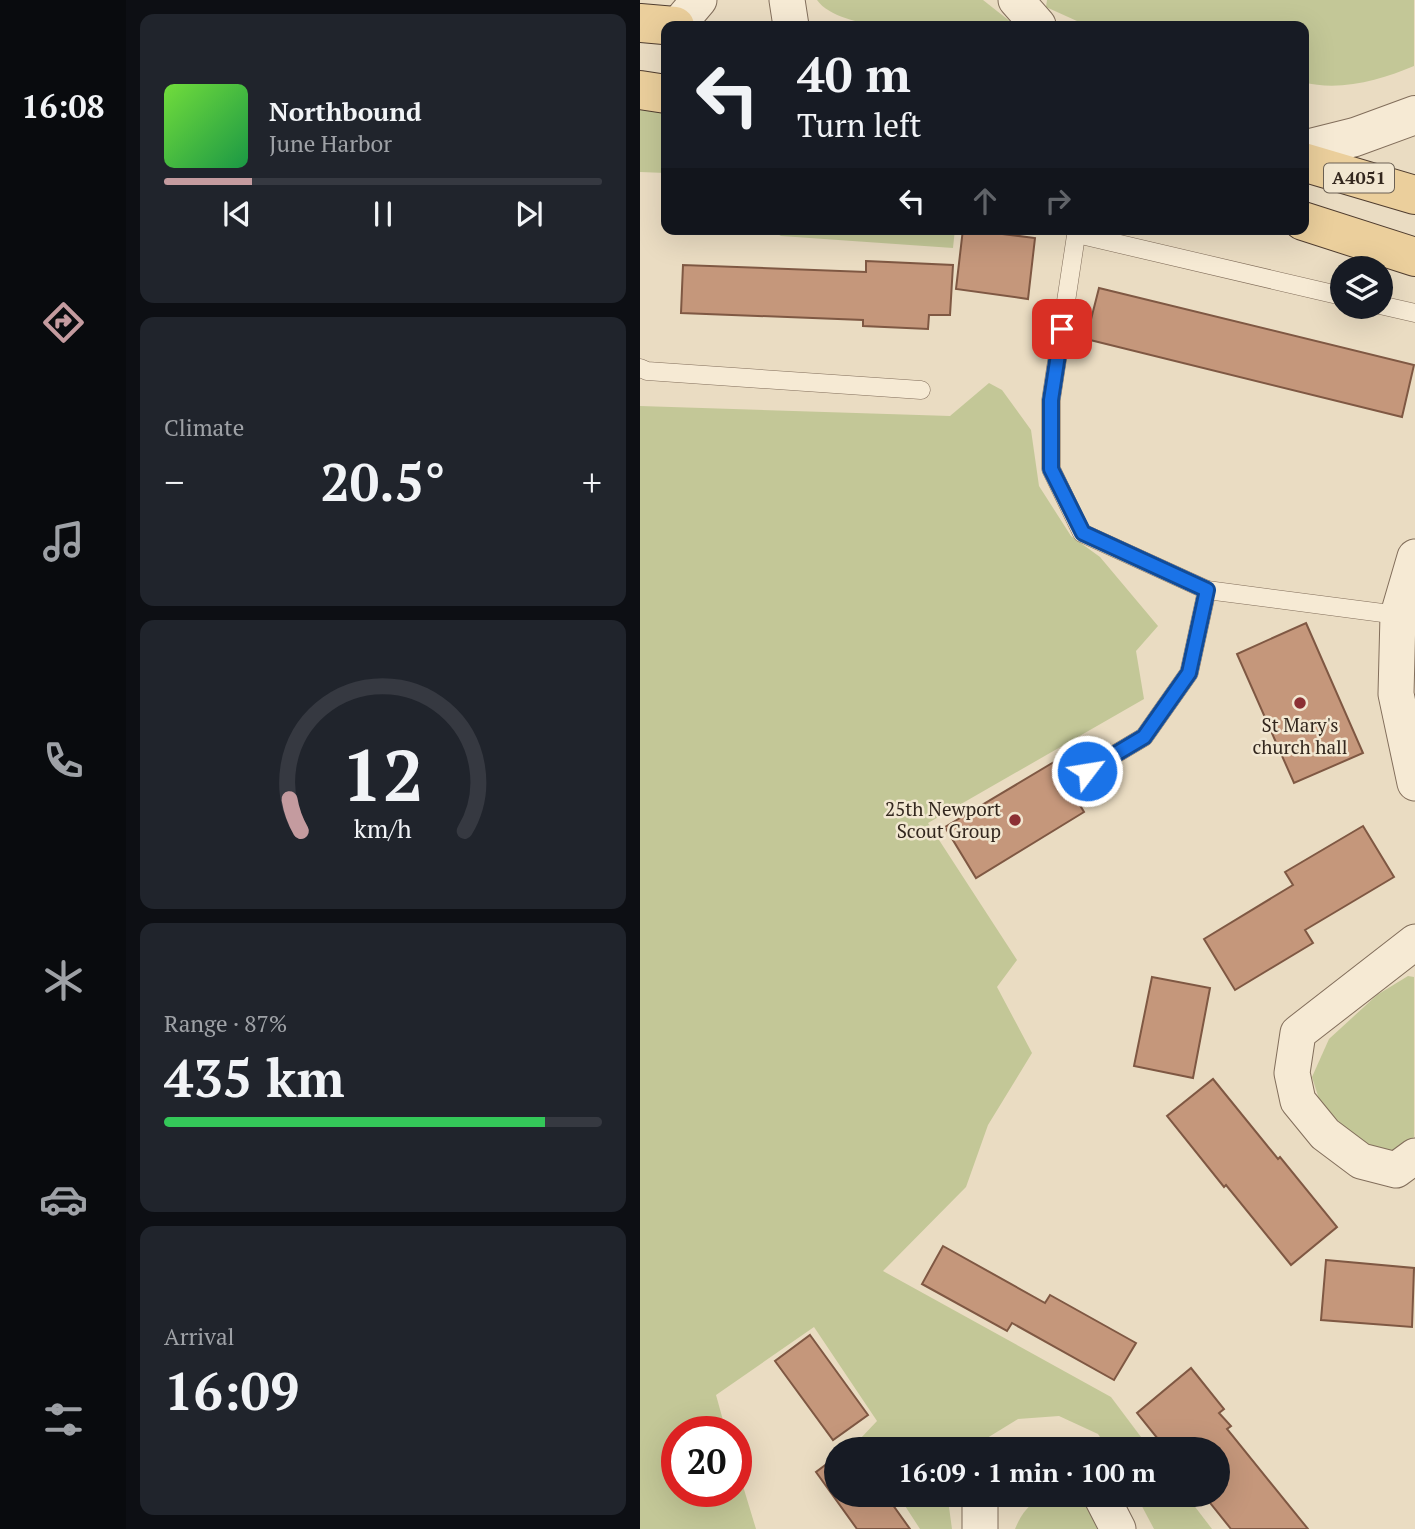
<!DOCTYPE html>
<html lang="en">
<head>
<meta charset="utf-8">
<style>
	body { margin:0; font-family:"PT Serif",serif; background:#20242c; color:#f1f3f6; height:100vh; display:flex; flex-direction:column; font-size:26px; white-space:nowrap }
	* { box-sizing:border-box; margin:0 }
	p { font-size:23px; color:#9ea1a6 }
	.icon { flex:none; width:38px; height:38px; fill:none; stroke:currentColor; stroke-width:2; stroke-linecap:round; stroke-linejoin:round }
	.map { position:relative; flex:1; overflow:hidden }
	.sheet { display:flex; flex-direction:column; gap:14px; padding:14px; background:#0d0f14; width:514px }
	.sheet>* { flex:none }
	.hud { position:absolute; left:21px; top:21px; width:648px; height:214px; border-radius:14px; box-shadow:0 7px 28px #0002; background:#171b24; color:#f1f3f6; overflow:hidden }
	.buttons { position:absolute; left:690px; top:256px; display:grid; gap:14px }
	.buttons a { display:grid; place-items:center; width:63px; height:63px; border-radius:50%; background:#171b24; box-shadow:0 7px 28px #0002; font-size:35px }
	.speed { position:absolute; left:21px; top:1416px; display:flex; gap:14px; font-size:35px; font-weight:700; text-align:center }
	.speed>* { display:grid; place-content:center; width:91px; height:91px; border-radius:50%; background:#171b24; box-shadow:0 7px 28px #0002; line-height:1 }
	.speed .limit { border:10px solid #d22; background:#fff; color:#111 }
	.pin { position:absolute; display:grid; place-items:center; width:60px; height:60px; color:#fff; margin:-30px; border-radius:14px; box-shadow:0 4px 10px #0006 }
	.me { position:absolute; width:77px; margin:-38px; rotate:59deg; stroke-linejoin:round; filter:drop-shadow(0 0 5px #0008) }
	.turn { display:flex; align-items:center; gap:24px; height:147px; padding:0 21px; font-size:32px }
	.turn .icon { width:91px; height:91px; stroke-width:2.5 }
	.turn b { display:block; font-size:49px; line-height:60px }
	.lanes { display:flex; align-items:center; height:66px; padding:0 21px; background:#0003; justify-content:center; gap:35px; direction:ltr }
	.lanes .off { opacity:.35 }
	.big { font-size:52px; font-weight:700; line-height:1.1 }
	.sheet .card { flex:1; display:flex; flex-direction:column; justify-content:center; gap:10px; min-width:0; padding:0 24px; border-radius:14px; background:#20242c }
	.sheet .dial { align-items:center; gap:0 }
	.dial svg { height:182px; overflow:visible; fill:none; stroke:#363941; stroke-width:7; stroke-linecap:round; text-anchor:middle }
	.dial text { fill:#f1f3f6; stroke:none }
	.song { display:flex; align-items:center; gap:21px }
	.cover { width:84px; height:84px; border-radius:10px; background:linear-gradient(135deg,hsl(100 70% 55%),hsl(140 70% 35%)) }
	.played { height:7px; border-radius:4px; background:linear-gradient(90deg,#c49b9f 20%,#363941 20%) }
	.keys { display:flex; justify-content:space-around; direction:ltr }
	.heat { display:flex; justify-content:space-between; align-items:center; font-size:38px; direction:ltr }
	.charge { height:10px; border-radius:5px; background:linear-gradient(90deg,#34c759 87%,#363941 0) }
	.trip { position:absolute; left:184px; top:1437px; width:406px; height:70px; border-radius:35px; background:#171b24; box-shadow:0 7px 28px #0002; font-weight:700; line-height:70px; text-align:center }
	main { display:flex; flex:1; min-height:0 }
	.tabs { display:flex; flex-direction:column; width:126px; justify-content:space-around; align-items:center; background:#090b0e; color:#9ea1a6 }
	.tabs .icon { width:49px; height:49px }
	.tabs .selected { color:#c49b9f }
	.tabs b { font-size:32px; color:#f1f3f6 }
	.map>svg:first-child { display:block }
</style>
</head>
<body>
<main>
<nav class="tabs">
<b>16:08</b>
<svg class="icon selected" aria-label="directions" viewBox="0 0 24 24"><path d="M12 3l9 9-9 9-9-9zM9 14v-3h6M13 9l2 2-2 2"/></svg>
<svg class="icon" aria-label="music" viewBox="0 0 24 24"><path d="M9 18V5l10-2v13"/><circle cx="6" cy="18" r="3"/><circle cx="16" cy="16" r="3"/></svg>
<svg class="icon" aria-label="phone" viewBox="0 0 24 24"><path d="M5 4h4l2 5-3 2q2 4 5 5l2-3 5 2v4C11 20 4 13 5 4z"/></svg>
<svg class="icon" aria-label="climate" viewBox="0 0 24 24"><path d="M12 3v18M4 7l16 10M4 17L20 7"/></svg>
<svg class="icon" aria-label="car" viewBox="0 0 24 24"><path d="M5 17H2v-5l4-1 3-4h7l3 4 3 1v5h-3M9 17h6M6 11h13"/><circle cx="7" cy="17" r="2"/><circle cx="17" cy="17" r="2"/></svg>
<svg class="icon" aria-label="filters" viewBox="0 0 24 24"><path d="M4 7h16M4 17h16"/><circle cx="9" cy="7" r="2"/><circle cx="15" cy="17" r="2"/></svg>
</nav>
<section class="sheet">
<div class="card">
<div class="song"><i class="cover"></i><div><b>Northbound</b><p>June Harbor</p></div></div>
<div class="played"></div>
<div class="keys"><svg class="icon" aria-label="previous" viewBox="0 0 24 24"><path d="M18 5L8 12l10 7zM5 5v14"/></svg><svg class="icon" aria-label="pause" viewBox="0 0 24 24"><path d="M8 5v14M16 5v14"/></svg><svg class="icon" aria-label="next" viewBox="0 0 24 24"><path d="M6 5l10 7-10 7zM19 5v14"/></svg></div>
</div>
<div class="card"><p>Climate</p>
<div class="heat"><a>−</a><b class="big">20.5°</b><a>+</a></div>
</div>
<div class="card dial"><svg viewBox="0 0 100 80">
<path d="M14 69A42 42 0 1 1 86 69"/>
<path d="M14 69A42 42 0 0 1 9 55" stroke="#c49b9f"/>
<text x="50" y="56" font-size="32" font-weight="700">12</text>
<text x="50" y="72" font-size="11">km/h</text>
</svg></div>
<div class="card"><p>Range · 87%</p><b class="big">435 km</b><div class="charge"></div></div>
<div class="card"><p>Arrival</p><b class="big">16:09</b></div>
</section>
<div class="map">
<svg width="775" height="1529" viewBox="0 0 775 1529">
	<rect width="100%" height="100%" fill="#eadcc2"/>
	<!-- green -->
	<g fill="#c3c797">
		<path d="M177,0h166l33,26h-135c-20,-3 -52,-9 -64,-26z"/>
		<path d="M407,0h367v66c-33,14 -75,26 -111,16v-56h-215l-42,-19z"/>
		<path d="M0,110l26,3v60l-26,-1z"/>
		<path d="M129,229h186l-2,19 -172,-12z"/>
		<path d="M349,383l13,7 29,40 8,56 32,50 29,21 58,69 -22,25 8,48 -216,124 89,137 -20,27 35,66 -44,72 -22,62 -83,84 228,126 39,52h-42l-10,-15 -39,-18 -41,3 -39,24 -3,6h-109l-7,-10 17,-18 -63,-94 -98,68 10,36 -49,1v59h59v-28l20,66h-116v-1123l310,10z"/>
		<path d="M768,976l6,1v160l-16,13 -21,2 -26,-18 -31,-32 -8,-25 17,-38 48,-44z"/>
		<path d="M432,1494c16,9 25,19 35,35h-92c12,-29 27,-34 57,-35z"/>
		<path d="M258,1495h57l-6,12 3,22h-32z"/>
		<path d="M496,1495h50l26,34h-58z"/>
	</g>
	<!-- building -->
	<g fill="#c5977b" stroke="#7f5843" stroke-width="2">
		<path d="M323,229l72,9 -7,61 -72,-10z"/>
		<path d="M226,261l87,4 -3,50h-21l-1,14 -65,-3v-6l-182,-7 2,-48 183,7z"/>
		<path d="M459,288l315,77 -12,52 -316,-78z"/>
		<path d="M666,623l57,130 -69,30 -57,-129z"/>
		<path d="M414,762l30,50 -108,66 -31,-51z"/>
		<path d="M723,826l31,51 -89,53 8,13 -78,47 -31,-51 89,-54 -8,-13z"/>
		<path d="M512,977l58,11 -17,90 -59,-12z"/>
		<path d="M573,1079l65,80 2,-2 57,70 -46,38 -65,-80 -2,2 -57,-71z"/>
		<path d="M303,1246l102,57 5,-8 86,48 -22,37 -102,-57 -5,8 -85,-47z"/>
		<path d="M686,1260l88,8 -2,59 -91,-7z"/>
		<path d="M170,1335l58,80 -35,25 -58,-79z"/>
		<path d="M551,1368l33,41 -5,4 12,13 -4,3 81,100h-77l-28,-35h15v-45h-52l-29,-36z"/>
		<path d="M196,1457v37h49l25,35h-53l-41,-57z"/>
	</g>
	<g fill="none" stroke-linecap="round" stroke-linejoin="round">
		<defs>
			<g id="service">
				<path d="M437,229l-26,171v69l31,64 125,57"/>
				<path d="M437,234l265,62"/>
				<path d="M740,305l35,8"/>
				<path d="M0,368l7,3 274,19"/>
				<path d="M447,771l57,-34 45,-64 18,-83 191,25"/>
			</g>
			<g id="minor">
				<path d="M147,0l4,26"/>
				<path d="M376,0l22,25"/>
				<path d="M37,26l22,-26"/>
				<path d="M775,557l-17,58 -2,79 19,89"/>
				<path d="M775,942l-117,91 -6,40 6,28 27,33 36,27 35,9 19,-14"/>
				<path d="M460,1494l18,35"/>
				<path d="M340,1529v-29l3,-6"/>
			</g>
			<path id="tertiary" d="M663,150l52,-13 60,-22"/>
			<g id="primary">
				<path d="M0,23l35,3"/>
				<path d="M0,90l26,4"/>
				<path d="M663,162l112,33"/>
				<path d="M663,221l112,36"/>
			</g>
		</defs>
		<!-- service casing -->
		<use href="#service" stroke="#826e5b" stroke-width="19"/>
		<!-- minor casing -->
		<use href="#minor" stroke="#826e5b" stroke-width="37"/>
		<!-- tertiary casing -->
		<use href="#tertiary" stroke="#826e5b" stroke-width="40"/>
		<!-- primary casing -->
		<use href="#primary" stroke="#503d2f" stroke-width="40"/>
		<!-- service -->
		<use href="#service" stroke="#f6ead4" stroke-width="18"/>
		<!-- minor -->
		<use href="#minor" stroke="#f6ead4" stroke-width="35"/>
		<!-- tertiary -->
		<use href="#tertiary" stroke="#f6ead4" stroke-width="38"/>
		<!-- primary -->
		<use href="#primary" stroke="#ebcf9c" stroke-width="38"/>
	</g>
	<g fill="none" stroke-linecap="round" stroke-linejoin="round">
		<defs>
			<path id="route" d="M422,329l-11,71v69l32,64 124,57 -18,83 -45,64 -57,34"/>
		</defs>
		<!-- route casing -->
		<use href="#route" stroke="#114b97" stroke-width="18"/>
		<!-- route -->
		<use href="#route" stroke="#1a73e8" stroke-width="12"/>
	</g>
	<!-- markers -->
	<g fill="#8c3034" stroke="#f2e7d1" stroke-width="2.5">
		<circle cx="660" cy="703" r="7"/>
		<circle cx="375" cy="820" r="7"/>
	</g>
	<g text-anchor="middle" stroke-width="5" stroke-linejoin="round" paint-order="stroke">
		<!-- shield labels -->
		<rect fill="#f2e7d1" stroke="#6c6154" stroke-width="2" x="684" y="163.5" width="70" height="29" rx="5"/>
		<g font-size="18" font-weight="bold" fill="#33271e">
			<text x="719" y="184">A4051</text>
		</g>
		<!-- poi labels -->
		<g font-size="19" fill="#33271e" stroke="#f2e7d1">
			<text x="660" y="732">St Mary's<tspan x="660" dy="22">church hall</tspan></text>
			<text x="361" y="816" text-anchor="end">25th Newport<tspan x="361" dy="22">Scout Group</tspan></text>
		</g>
	</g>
</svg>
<div class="buttons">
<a><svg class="icon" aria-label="layers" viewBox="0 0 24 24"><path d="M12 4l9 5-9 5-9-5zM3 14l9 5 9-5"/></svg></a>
</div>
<div class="speed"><div class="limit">20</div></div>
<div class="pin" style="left:422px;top:329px;background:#d93025"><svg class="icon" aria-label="arrive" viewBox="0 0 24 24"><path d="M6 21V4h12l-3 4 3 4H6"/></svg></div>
<svg class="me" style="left:447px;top:771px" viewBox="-20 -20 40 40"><circle r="17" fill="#1a73e8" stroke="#fff" stroke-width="3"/><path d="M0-11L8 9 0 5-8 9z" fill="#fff"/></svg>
<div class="trip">16:09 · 1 min · 100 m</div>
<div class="hud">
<div class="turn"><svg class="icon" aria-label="left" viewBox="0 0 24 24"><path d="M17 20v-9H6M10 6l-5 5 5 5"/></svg><div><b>40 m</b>Turn left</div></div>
<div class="lanes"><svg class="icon" aria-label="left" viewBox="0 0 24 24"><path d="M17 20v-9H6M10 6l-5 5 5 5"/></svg><svg class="icon off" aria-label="ahead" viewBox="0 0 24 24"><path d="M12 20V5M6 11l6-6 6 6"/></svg><svg class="icon off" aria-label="right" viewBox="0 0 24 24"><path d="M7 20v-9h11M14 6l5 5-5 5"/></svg></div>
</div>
</div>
</main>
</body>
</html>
